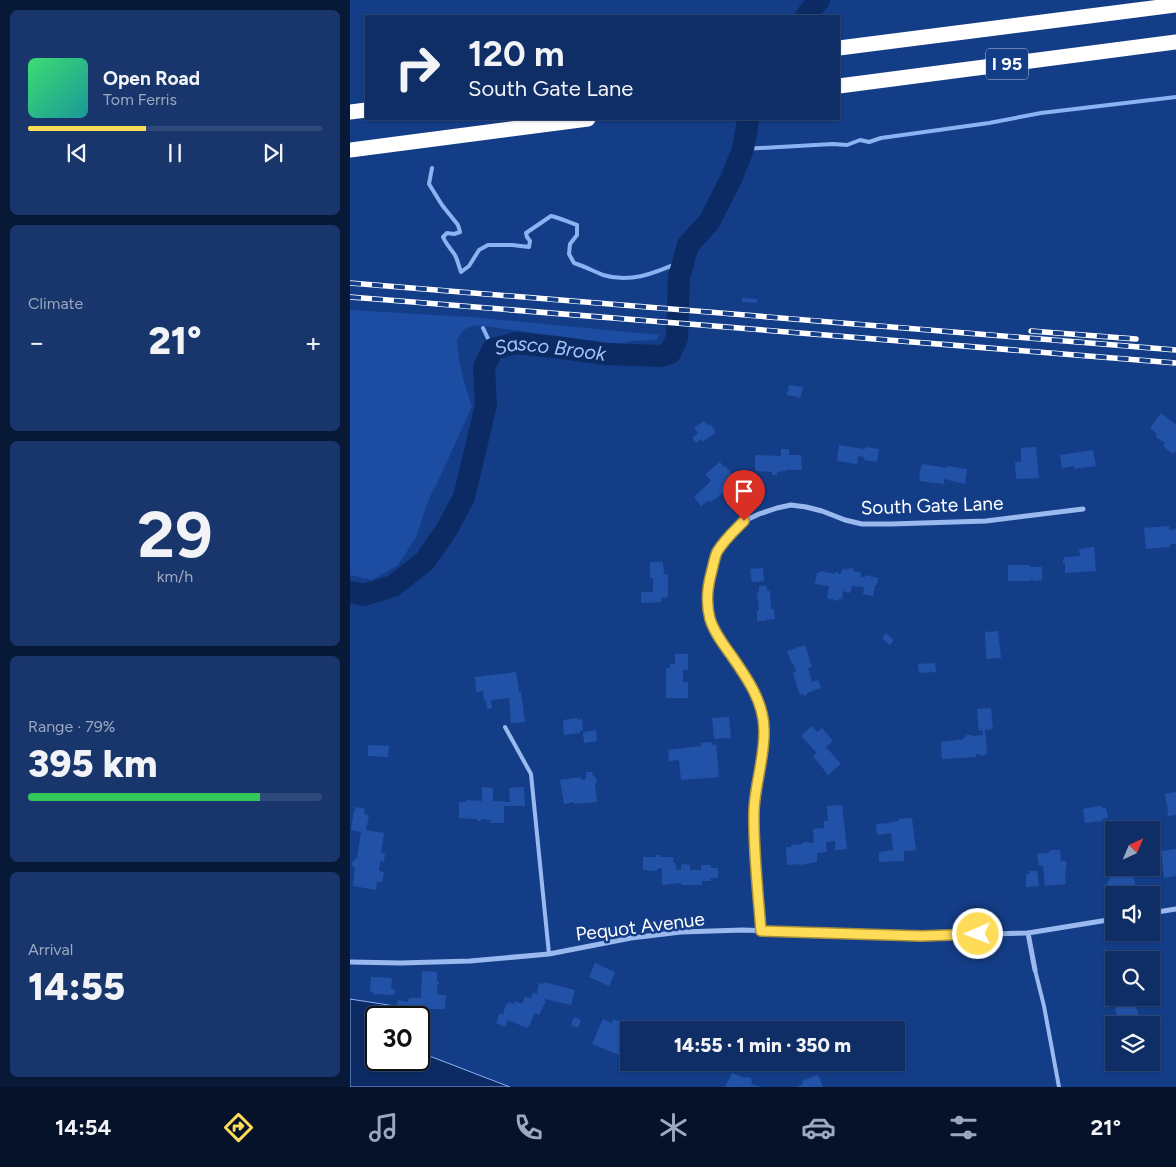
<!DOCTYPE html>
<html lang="en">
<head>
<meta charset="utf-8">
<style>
	body { margin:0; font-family:Figtree,sans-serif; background:#18366c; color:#f1f3f6; height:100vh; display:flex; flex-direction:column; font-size:19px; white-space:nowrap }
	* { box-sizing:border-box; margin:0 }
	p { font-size:16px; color:#9ba8bf }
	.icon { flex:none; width:28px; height:28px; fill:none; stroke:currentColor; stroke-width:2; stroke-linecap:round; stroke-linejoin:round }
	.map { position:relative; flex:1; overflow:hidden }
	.panel { display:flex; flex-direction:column; gap:10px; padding:10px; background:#081938; width:350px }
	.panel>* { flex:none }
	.hud { position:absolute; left:15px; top:15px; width:475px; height:105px; border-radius:0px; box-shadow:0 1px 4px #0004,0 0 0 1px #2f4a7a; background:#0f2e66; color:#f1f3f6; overflow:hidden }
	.needle { width:32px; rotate:44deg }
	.tools { position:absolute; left:755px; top:821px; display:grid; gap:10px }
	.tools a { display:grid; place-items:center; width:55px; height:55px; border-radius:0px; background:#0f2e66; box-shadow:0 1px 4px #0004,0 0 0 1px #2f4a7a; font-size:25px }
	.speed { position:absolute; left:15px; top:1006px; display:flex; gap:10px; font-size:25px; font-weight:700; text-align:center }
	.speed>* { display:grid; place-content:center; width:65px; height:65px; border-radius:50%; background:#0f2e66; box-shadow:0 1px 4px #0004,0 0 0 1px #2f4a7a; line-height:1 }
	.speed .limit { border:2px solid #111; border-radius:8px; background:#fff; color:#111 }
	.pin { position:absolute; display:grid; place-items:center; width:42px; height:42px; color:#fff; margin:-51px -21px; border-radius:50% 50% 50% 0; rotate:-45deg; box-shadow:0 0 5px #0007 }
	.pin .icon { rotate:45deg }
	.me { position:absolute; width:55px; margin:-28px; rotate:269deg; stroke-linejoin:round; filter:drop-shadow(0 0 4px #0008) }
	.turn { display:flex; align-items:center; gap:18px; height:105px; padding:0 20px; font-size:22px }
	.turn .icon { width:65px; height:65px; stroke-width:2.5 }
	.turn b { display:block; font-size:35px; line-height:42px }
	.big { font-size:38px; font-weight:800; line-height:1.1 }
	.panel .widget { flex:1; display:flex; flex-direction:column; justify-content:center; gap:8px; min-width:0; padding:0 18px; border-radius:8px; background:#18366c }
	.panel .dial { align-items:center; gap:0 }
	.dial b { font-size:65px; line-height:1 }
	.song { display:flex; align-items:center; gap:15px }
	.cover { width:60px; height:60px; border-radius:8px; background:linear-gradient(135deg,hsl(140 70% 55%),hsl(180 70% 35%)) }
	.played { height:5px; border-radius:2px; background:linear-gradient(90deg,#ffdc58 40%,#2f4a7a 40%) }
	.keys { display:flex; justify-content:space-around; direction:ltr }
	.heat { display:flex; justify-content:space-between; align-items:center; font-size:28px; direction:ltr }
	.charge { height:8px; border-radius:4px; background:linear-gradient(90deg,#34c759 79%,#2f4a7a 0) }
	.trip { position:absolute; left:270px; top:1021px; width:285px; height:50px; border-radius:0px; background:#0f2e66; box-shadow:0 1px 4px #0004,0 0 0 1px #2f4a7a; font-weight:800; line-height:50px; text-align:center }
	.tab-bar { display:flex; height:80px; justify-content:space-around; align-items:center; background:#061229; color:#9ba8bf }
	.tab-bar .icon { width:35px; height:35px }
	.tab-bar .selected { color:#ffdc58 }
	.tab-bar b { font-size:22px; color:#f1f3f6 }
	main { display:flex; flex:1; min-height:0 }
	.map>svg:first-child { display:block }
</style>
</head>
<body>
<main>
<section class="panel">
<div class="widget">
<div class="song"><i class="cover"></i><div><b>Open Road</b><p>Tom Ferris</p></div></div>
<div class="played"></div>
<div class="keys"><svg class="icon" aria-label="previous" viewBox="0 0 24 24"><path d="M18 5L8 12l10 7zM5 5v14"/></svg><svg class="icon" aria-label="pause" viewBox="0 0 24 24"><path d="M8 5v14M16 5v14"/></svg><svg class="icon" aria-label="next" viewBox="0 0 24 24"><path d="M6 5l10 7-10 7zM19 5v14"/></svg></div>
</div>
<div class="widget"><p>Climate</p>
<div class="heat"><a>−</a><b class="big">21°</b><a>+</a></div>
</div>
<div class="widget dial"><b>29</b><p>km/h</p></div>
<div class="widget"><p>Range · 79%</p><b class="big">395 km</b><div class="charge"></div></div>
<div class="widget"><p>Arrival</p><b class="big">14:55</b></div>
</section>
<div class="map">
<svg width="826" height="1087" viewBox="0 0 826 1087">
	<rect width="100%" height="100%" fill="#143d88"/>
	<!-- green -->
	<path fill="#1c4da2" d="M0,310l120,7 189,18 -2,5 -24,1 -9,2h-14l-134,-18 -11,4 -8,10c1,24 7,44 15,67l-32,71 -11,22 -13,38 -18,28 -26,15 -22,-5z"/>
	<!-- water -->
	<path fill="#0c2b64" stroke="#8bb3f2" d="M0,999l45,7 -1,11 -18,1v42h43v-8l91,35h-160z"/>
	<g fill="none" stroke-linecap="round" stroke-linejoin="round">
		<!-- stream -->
		<g stroke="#8bb3f2" stroke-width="4">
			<path d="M393,149l90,-5 14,1 13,-5 9,2 12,-4 108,-15 52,-10 135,-16"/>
			<path d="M82,168l-3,16 13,21 16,20 2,7 -6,2 -7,-1 -4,4c3,7 8,12 12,18 3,6 4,12 6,17l8,-6 10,-16 9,-5h24l17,2 1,-6 -3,-4 -1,-4 25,-17c9,2 17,6 26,9v10l-7,9 -1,10 5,9c10,3 19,8 29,12 29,9 54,-3 80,-14"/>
			<path d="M133,328l10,21"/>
		</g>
		<!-- river -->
		<g stroke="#0c2b64" stroke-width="22">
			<path d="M456,16l13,-16"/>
			<path id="s1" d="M0,592l14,3 29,-9 32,-25 22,-32 17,-32 22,-92 -2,-38 9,-18 23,-6 38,4 52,7 54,2 10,-3 7,-15 2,-61 9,-32 21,-23 22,-43 12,-30 5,-28"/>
		</g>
	</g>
	<!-- building -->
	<g fill="#2252a7">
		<path d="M392,298l15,1v4l-15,-1z"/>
		<path d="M439,385l14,2 -3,11h-2v-1l-11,-2z"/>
		<path d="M811,413l15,12v26l-3,3 -10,-8 2,-3 -9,-6 1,-3 -7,-6z"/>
		<path d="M354,421l4,5 2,-2 6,8 -13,10 -2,-3 -5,4 -4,-5 6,-5 -4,-5z"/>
		<path d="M489,445l26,4 1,-2 13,2 -2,13 -13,-2v-3l-6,-1 -1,8 -20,-3z"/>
		<path d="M686,447l3,31 -23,1 -1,-17h6v-14z"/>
		<path d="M431,449h8v6h12l1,15h-17l1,1 -9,1 1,3h-6v-3l-17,-1v-16l26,1z"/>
		<path d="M743,450l3,16 -22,3v-3l-12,2 -2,-13z"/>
		<path d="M370,462l4,5 1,-1 3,4 1,-1 2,3 -1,1 4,4 -9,8 3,4 -17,13 -2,-1h-2l-6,5 -7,-9 17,-16 -6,-7z"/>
		<path d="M572,464l25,4v-2l20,3 -2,15 -21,-5v5l-25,-3 1,-7h-1z"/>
		<path d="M819,526v4l7,-1v15h-6v3l-24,2 -2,-21z"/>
		<path d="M744,547l2,24 -31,2v-10h-2v-3l1,-1v-2l16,-1 -1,-7z"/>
		<path d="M300,562h13l1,12h4v23h-3v2l-4,-2v5l-20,1v-11h12v-14h-3z"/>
		<path d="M658,565h22v2h12v13l-8,1v-1h-4v1h-22z"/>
		<path d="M413,568l1,13 -12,1 -2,-13z"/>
		<path d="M499,568l5,1 -1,2 7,1v1h1v4h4l1,-2 12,3 -1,7h-2l-2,11 -10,-2 1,-7 -13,-1 1,1 -2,6 -7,-2 -1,8 -3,-1v3l-12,-3 2,-11 1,-1 -15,-2 2,-11h3l1,-2 14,3v-2l4,1v1l1,1 3,-6 6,1z"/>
		<path d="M409,586h7l1,5h3l1,18h3l1,10 -9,1v1h-9v-10l2,-1 -2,-18h2z"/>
		<path d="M648,631l3,27 -15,1 -1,-27z"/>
		<path d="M536,633l8,7 -4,5 -8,-6z"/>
		<path d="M455,645l7,22 -4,1 4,14 6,-2 3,8 -14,5v2l-3,1v-2l-4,1 -7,-22 3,-1 -2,-8h-2l-5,-13z"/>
		<path d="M325,654h13v16h-5v12h5v16h-22v-30h4v-4h5z"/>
		<path d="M585,663l1,9 -17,1 -1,-9z"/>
		<path d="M166,672l3,20h2l4,30 -14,1 -2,-25 -18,2 1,8 -5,1 -1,-9 -2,1 -1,-10 -7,1 -1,-15z"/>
		<path d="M641,708l2,21 -8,1 2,23h-1v2l-6,1v-2h-4v3l-34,2 -1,-17 23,-3v-2h2v-2h6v1l11,-1 -1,-5 -3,1 -2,-22z"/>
		<path d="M379,717l2,21 -17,1 -2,-21z"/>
		<path d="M228,718v2l4,-1 1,11 -3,1v2l-16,2 -1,-15z"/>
		<path d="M462,726l5,6 5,-4 11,13 -7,6 15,17 -13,11 -15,-19 4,-3 -16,-17z"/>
		<path d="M246,730l1,11 -13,2 -1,-11z"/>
		<path d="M362,742v3l4,-1 3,33 -38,3 -2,-20 -10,1 -1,-11 33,-4v-3z"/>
		<path d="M18,745l21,1 -1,11 -20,-1z"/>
		<path d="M236,772h6l1,4 3,2 1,4 -2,2 2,18 -23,2v-2l-10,2 -4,-24 21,-3v3l5,-1z"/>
		<path d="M132,787l11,1v13l17,1 -1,-14 15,-1 1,19h-21v17h-14l1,-3 -10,-1v2h-4v-2l-18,-1v-16h7v-2l16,1z"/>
		<path d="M826,792v23l-8,1 -1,-13h-1l-1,-9z"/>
		<path d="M492,805l5,44 -12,1v-9l-9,1 1,10 -10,1v9l-17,3v-1l-13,1 -1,-18h5v-2l12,-1v-2l11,1 -1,-14 11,-1v-7h4l-1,-15z"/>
		<path d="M748,806h4v2h4l2,10 -6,1 1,2 -18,2 -2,-14z"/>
		<path d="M6,807l9,2 -1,5 5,1 -3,15 18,3 -3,20h4l-1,9 -4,-1 -1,10 5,1 -2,10h-5l-1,8 -23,-4 2,-18 -2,-1 -1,-4 2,-3 3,-2 4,-26 -10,-2 3,-20 1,1z"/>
		<path d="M562,818l4,32 -12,1v10l-25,1v-10l14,-2 -2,-17 -14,2 -1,-11 14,-1v-1l9,-1v-2z"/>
		<path d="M826,849v27l-12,2 -3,-27z"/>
		<path d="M703,850h7l1,11h5v9h-1l1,5h-1l1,9 -21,2 -2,-20h-4l-2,-12 12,-1v-2z"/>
		<path d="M306,855h4v2h13v5h2v3h1v5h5v-5l2,-1 7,1v5h11v-5h10v3h7v10h-8l1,3h-9v4h-21v-2l-19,2v-17l-5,1v1l-3,1 -11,-1v-13h13z"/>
		<path d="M764,858v10h31l1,6 -5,1 1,1h-8l3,19h-21l-1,-7 -4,1 -3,-2 -1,-4 3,-4 -1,-4 -2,1 -2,-5 -1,-12z"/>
		<path d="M679,871h8l2,15 -13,1v-13h3z"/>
		<path d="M245,963l20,9 -6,14 -20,-9z"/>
		<path d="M72,971l15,1v9l2,1v2h-2l1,11h8l-1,14h-24l-1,6 -24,-5 2,-10 10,2 1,-4h12z"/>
		<path d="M21,977l21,1 -1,11h4l-1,6 -21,-1v-2l-3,-1z"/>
		<path d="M194,982l31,8 -4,15 -26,-6 -1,2h2l-7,14 -4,-2 -6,13h-1l-1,2 -19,-8 -3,7 -9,-4 4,-10 4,2v-2h-1l4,-10 1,1 1,-2 5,2 1,-3 7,3 3,-7 6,1 2,-5 4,1 2,-11 4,1z"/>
		<path d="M764,996v2h19l9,27h-21l-6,-16 1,-1v-3l-6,2 -3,-9z"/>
		<path d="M224,1017l7,3 -3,8 -7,-3z"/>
		<path d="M253,1019l9,4 1,-4 10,4 -2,4 8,3v29l-37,-15z"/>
		<path d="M382,1073l12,5 4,-1 3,1 1,3 -1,3 10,3h-36z"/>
		<path d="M468,1075l5,12h-27l7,-3 -1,-3z"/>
	</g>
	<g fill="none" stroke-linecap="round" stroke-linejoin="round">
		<!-- lane -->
		<g stroke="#99b9ef" stroke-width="4">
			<path d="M155,727l26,47 18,180"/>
			<path d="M685,970l9,36 15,81"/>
		</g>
		<!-- street -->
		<g stroke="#99b9ef" stroke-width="5">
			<path d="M801,913l25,-4"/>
			<path d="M411,931l-5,-72 -2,-50 10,-78 -3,-23 -8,-19 -11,-19 -20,-27 -11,-22 -3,-12 -1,-15 9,-41 12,-17 16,-15 15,-7 18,-6 14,-3 15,2 16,4 23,9 17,4h29l95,-3 97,-12"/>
			<path d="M678,933l7,37"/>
			<path d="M0,962l51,1 69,-2 79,-7 82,-16 50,-6 62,-2 178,6 107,-3 86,-14"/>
		</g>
		<!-- highway -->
		<g stroke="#fff" stroke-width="15">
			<path d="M489,48l337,-43"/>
			<path d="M489,86l337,-44"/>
			<path d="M0,112l16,-2"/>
			<path d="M0,150l238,-31"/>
		</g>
		<defs>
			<g id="rail">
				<path d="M0,283l826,67"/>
				<path d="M0,297l826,66"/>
				<path d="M681,331l105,8"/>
			</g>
		</defs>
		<!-- rail casing -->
		<use href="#rail" stroke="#fff" stroke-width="5.5"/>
		<!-- rail -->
		<use href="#rail" stroke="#143d88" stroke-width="4" stroke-dasharray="11" stroke-linecap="butt"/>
	</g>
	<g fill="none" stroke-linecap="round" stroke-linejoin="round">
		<defs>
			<path id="route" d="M394,521c-10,10 -20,19 -27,31 -3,7 -4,15 -6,22 -4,15 -5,30 -1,45 4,13 13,25 21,36 16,23 33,47 33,75 1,26 -9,54 -10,80 -1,40 4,81 7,121l160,5 57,-2"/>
		</defs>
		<!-- route casing -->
		<use href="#route" stroke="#a68f39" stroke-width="12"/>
		<!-- route -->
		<use href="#route" stroke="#ffdc58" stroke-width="9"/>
	</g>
	<g text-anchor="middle" stroke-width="5" stroke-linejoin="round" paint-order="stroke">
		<!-- shield labels -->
		<rect fill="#143d88" stroke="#b8c5db" stroke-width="1" x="636" y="48.5" width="42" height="31" rx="4"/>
		<g font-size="18" font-weight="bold" fill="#fff">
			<text x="657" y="70">I 95</text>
		</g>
		<!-- street labels -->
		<g font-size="19" fill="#fff" stroke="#143d88">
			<text transform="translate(582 505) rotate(-2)" y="7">South Gate Lane</text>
			<text transform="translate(290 926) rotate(-7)" y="7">Pequot Avenue</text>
		</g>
		<!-- water labels -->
		<g font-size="20" font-style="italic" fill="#a5c4f7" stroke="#143d88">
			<text dy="7" stroke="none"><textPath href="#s1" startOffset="371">Sasco Brook</textPath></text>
		</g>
	</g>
</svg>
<div class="tools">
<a><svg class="needle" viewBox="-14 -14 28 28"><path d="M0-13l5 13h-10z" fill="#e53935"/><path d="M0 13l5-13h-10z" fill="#9ba8bf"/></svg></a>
<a><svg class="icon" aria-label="sound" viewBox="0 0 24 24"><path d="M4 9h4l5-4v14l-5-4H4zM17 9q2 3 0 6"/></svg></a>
<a><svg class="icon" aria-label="search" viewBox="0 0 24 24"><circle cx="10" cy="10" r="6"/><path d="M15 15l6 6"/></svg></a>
<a><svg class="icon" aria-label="layers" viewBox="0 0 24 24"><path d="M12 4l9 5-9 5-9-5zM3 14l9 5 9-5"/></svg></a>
</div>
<div class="speed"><div class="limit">30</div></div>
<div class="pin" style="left:394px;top:521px;background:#d93025"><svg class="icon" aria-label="arrive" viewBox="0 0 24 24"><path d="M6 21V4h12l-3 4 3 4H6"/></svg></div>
<svg class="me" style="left:628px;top:934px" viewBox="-20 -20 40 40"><circle r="17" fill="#ffdc58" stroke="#fff" stroke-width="3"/><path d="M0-11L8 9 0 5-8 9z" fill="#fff"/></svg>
<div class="trip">14:55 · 1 min · 350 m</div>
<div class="hud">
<div class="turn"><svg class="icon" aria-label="right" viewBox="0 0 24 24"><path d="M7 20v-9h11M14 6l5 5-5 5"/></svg><div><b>120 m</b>South Gate Lane</div></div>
</div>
</div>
</main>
<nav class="tab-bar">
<b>14:54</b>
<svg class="icon selected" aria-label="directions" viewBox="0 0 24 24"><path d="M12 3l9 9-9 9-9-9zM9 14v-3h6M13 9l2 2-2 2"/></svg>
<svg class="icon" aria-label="music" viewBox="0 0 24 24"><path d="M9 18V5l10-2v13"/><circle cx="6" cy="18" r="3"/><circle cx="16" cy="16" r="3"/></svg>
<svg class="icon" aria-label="phone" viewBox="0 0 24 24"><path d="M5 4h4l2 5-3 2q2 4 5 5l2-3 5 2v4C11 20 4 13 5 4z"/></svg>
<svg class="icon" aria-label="climate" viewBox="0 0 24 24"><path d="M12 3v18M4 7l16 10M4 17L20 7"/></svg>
<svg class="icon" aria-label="car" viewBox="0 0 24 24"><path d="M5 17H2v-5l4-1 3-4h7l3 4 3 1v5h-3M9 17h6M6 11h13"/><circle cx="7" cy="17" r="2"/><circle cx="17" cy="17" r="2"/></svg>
<svg class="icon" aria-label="filters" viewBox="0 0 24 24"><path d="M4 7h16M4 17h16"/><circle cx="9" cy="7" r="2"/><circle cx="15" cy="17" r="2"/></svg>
<b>21°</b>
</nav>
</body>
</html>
